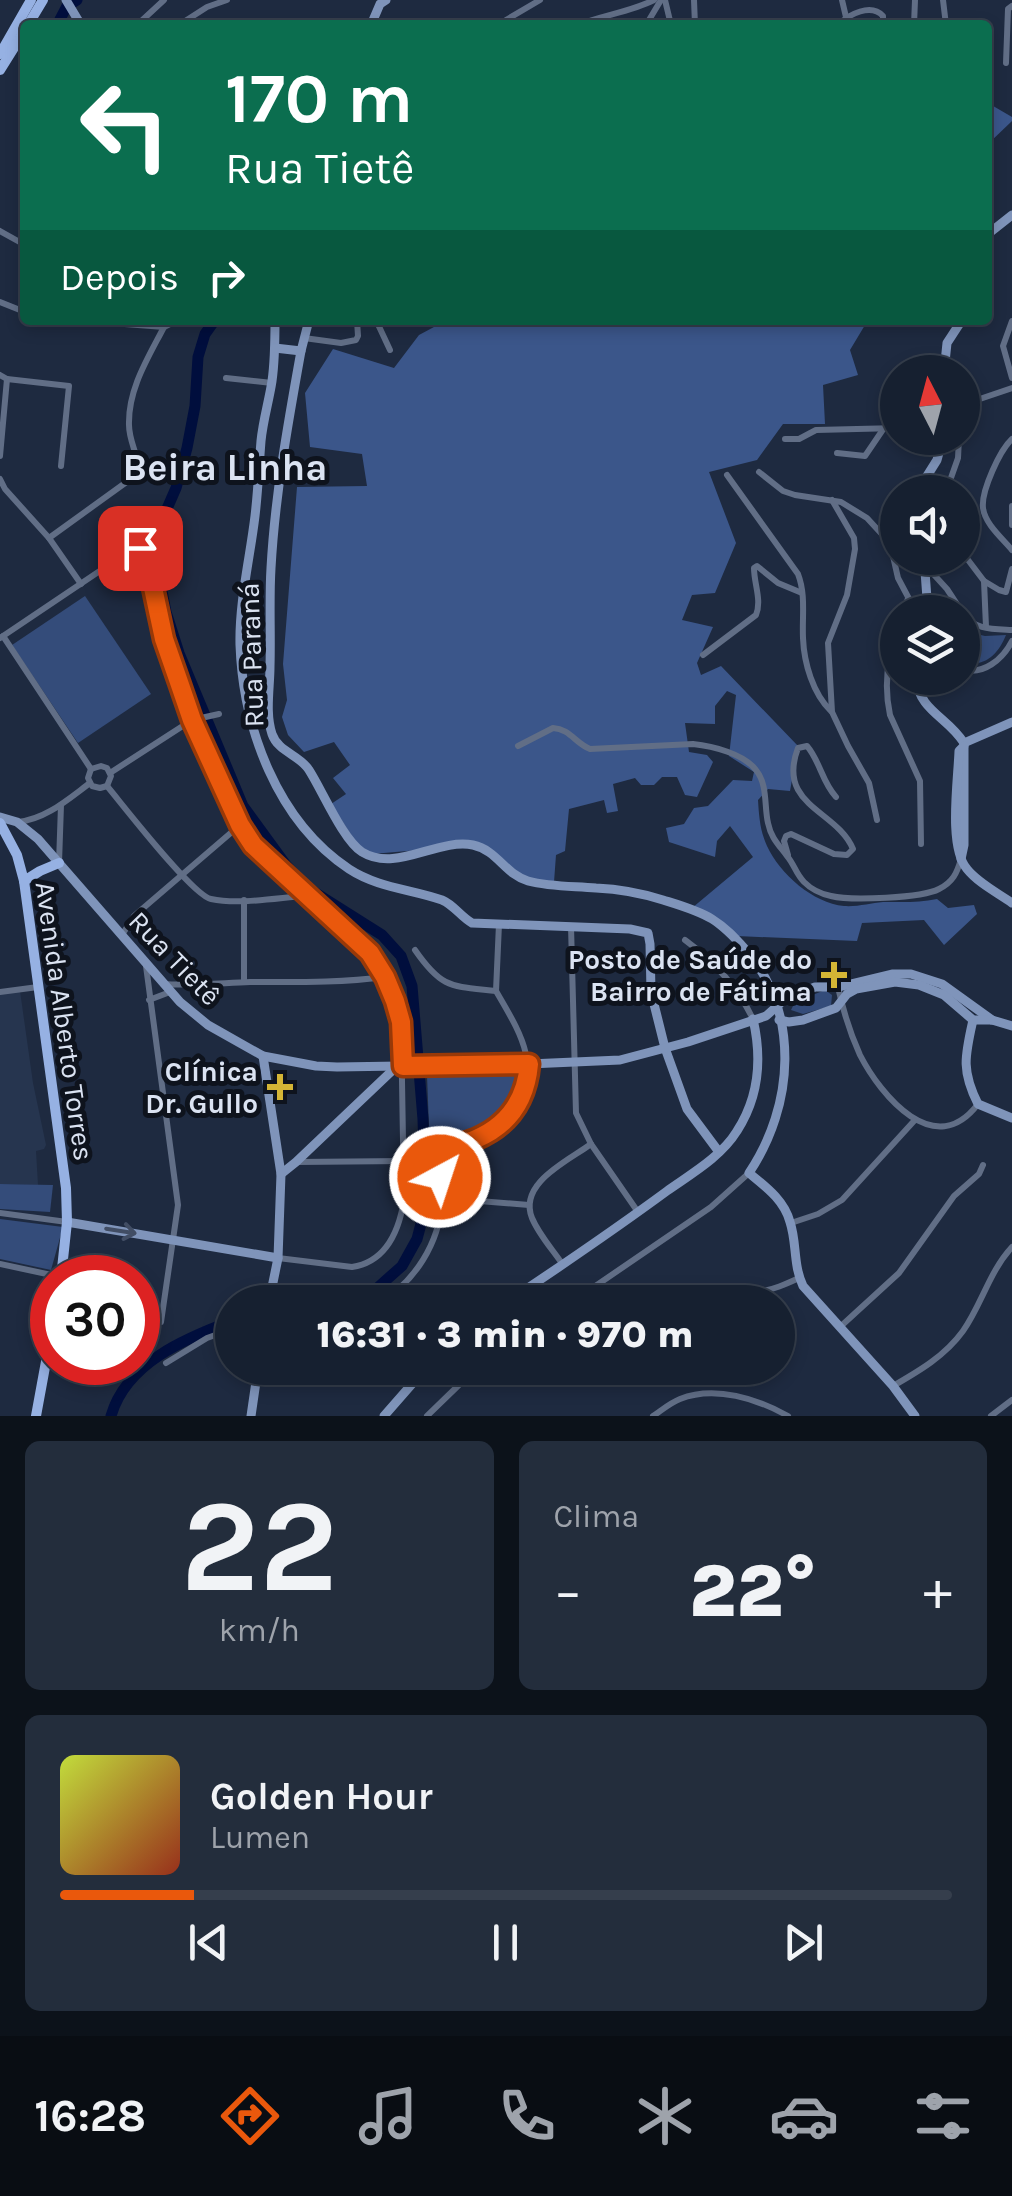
<!DOCTYPE html>
<html lang="pt">
<head>
<meta charset="utf-8">
<style>
	body { margin:0; font-family:Karla,sans-serif; background:#232d3c; color:#f1f3f6; height:100vh; display:flex; flex-direction:column; font-size:38px; white-space:nowrap }
	* { box-sizing:border-box; margin:0 }
	p { font-size:32px; color:#9ea3ab }
	.icon { flex:none; width:55px; height:55px; fill:none; stroke:currentColor; stroke-width:2; stroke-linecap:round; stroke-linejoin:round }
	.map { position:relative; height:1416px; overflow:hidden }
	.sheet { display:flex; flex-direction:column; gap:25px; padding:25px; background:#0c121a; flex:1 }
	.sheet>* { flex:none }
	.guide { position:absolute; left:20px; top:20px; width:972px; height:305px; border-radius:10px; box-shadow:0 5px 15px #0003,0 0 0 2px #353e4c; background:#0b6e4f; color:#fff; overflow:hidden }
	.needle { width:65px; rotate:354deg }
	.controls { position:absolute; left:880px; top:355px; display:grid; gap:20px }
	.controls a { display:grid; place-items:center; width:100px; height:100px; border-radius:50%; background:#162030; box-shadow:0 5px 15px #0003,0 0 0 2px #353e4c; font-size:50px }
	.speed { position:absolute; left:30px; top:1255px; display:flex; gap:20px; font-size:50px; font-weight:700; text-align:center }
	.speed>* { display:grid; place-content:center; width:130px; height:130px; border-radius:50%; background:#162030; box-shadow:0 5px 15px #0003,0 0 0 2px #353e4c; line-height:1 }
	.speed .limit { border:15px solid #d22; background:#fff; color:#111 }
	.pin { position:absolute; display:grid; place-items:center; width:85px; height:85px; color:#fff; margin:-42px; border-radius:20px; box-shadow:0 5px 15px #0006 }
	.me { position:absolute; width:110px; margin:-55px; rotate:40deg; stroke-linejoin:round; filter:drop-shadow(0 0 8px #0008) }
	.turn { display:flex; align-items:center; gap:35px; height:210px; padding:0 40px; font-size:45px }
	.turn .icon { width:130px; height:130px; stroke-width:2.5 }
	.turn b { display:block; font-size:70px; line-height:85px }
	.then { display:flex; align-items:center; height:95px; padding:0 40px; background:#0003; gap:20px; font-size:38px }
	.big { font-size:75px; font-weight:800; line-height:1.1 }
	.sheet .widget { flex:1; display:flex; flex-direction:column; justify-content:center; gap:15px; min-width:0; padding:0 35px; border-radius:15px; background:#232d3c }
	.sheet .dial { align-items:center; gap:0 }
	.dial b { font-size:130px; line-height:1 }
	.song { display:flex; align-items:center; gap:30px }
	.cover { width:120px; height:120px; border-radius:15px; background:linear-gradient(135deg,hsl(70 70% 55%),hsl(10 70% 35%)) }
	.played { height:10px; border-radius:5px; background:linear-gradient(90deg,#ea580c 15%,#353e4c 15%) }
	.keys { display:flex; justify-content:space-around; direction:ltr }
	.heat { display:flex; justify-content:space-between; align-items:center; font-size:55px; direction:ltr }
	.sheet .tiles { flex:1; display:grid; gap:25px; grid-template-columns:1fr 1fr }
	.widget:last-child { grid-column:span 2 }
	.trip { position:absolute; left:215px; top:1285px; width:580px; height:100px; border-radius:50px; background:#162030; box-shadow:0 5px 15px #0003,0 0 0 2px #353e4c; font-weight:800; line-height:100px; text-align:center }
	.tabs { display:flex; height:160px; justify-content:space-around; align-items:center; background:#090d13; color:#9ea3ab }
	.tabs .icon { width:70px; height:70px }
	.tabs .selected { color:#ea580c }
	.tabs b { font-size:45px; color:#f1f3f6 }
	.map>svg:first-child { display:block }
</style>
</head>
<body>
<div class="map">
<svg width="1012" height="1416" viewBox="0 0 1012 1416">
	<rect width="100%" height="100%" fill="#1e2a40"/>
	<!-- built -->
	<path fill="#26354f" d="M20,991l13,92 13,62 -2,4 -8,2 2,34 -38,-1v-190z"/>
	<!-- green -->
	<g fill="#344c7a">
		<path d="M85,596l66,98 -73,49 -66,-98z"/>
		<path d="M968,632l17,4 21,-1c-8,20 -22,33 -43,27z"/>
		<path d="M825,990l7,5 -1,11 -28,8 -12,-4 4,-8z"/>
		<path d="M512,1064h17l-33,56 -17,12 -49,21 -3,-78z"/>
		<path d="M0,1184l53,1 -3,27 -50,-3z"/>
		<path d="M0,1219l63,8 -12,43 -51,-11z"/>
	</g>
	<!-- forest -->
	<g fill="#3b568a">
		<path d="M988,103l24,14v4l-24,23z"/>
		<path d="M447,320h421l-18,30 8,25 -35,10 2,39h-42l-26,36 -48,12 27,71 -21,50 -23,2 -10,25 31,7 -16,36 4,12 20,-9 77,80 -8,45 -22,-2 -10,11c1,16 2,31 9,46 13,28 46,57 77,60 13,1 27,-3 39,-4 19,0 36,1 54,-3l11,9 26,-3 3,9 -33,31 -20,-25 -62,3 -5,18 -120,-5 -45,-28 61,-51 -23,-31 -13,15 -2,16 -46,-15 -3,-14 18,-4 10,-16 14,-2 25,-26 19,1 2,-9 -25,-16 7,-61 -9,-4 -12,15v18l-30,-1 4,29 18,3 6,7 -16,35 -12,-2 -8,-18h-15l-8,8h-13l-6,-7 -22,6 5,27 -11,2 -3,-13 -35,9 -4,42 -9,4 -2,27 -29,-4 -43,-28 -16,-4 -94,8 -13,-7 -28,-43 15,-10 -13,-16 17,-13 -16,-23 -30,10 -16,-17 -6,-18 5,-17 -4,-36 14,-177 70,-1 -5,-32 -52,-7 -5,-54 28,-44 61,19 25,-33z"/>
	</g>
	<g fill="none" stroke-linecap="round" stroke-linejoin="round">
		<!-- river -->
		<g stroke="#000e3d" stroke-width="11">
			<path d="M57,25l10,-19 10,-6"/>
			<path d="M215,320l-10,14 -7,23 -3,49 -8,42 -11,40 -17,39 -1,43 8,42 13,41 64,153 43,59 20,22 76,48 19,21 11,30 11,133 3,86 -9,34 -15,27 -27,24 -33,12"/>
			<path d="M111,1416c15,-53 75,-78 121,-95"/>
		</g>
		<!-- street -->
		<g stroke="#616e86" stroke-width="6">
			<path d="M665,0l6,25"/>
			<path d="M694,0l1,25"/>
			<path d="M842,0l4,17"/>
			<path d="M943,0l3,25"/>
			<path d="M137,25l27,-25"/>
			<path d="M179,25l28,-18 20,-7"/>
			<path d="M501,25l5,-5 34,-20"/>
			<path d="M578,25c25,-10 52,-13 76,-25"/>
			<path d="M646,25l15,-25"/>
			<path d="M838,25c11,-11 33,-22 45,-9v9"/>
			<path d="M914,25l1,-25"/>
			<path d="M1006,63l2,-54 4,-3"/>
			<path d="M0,231l25,14"/>
			<path d="M0,302l25,10"/>
			<path d="M72,320l92,7 14,-7"/>
			<path d="M376,320l14,30"/>
			<path d="M1012,321l-9,25 9,32"/>
			<path d="M304,338l37,5 15,-3 2,-4 -1,-16"/>
			<path d="M0,375l7,4 62,7 -8,80"/>
			<path d="M226,378l46,5"/>
			<path d="M962,405l50,-17"/>
			<path d="M962,415l2,-10"/>
			<path d="M785,439h14l17,-9 82,-2"/>
			<path d="M1012,439c-12,11 -31,52 -29,69 2,16 19,30 29,42"/>
			<path d="M837,453l28,3 19,-28"/>
			<path d="M0,456l7,-77"/>
			<path d="M759,472l24,19 12,4 46,7 26,16 23,25 8,35 18,34"/>
			<path d="M727,475l71,99c8,21 4,42 5,64 1,25 10,56 28,73"/>
			<path d="M0,479l5,10 44,49 32,46"/>
			<path d="M946,492l12,-34 1,-20"/>
			<path d="M832,500l22,38 1,11 -8,46 -19,48 4,69 16,34 21,37 8,37"/>
			<path d="M1012,506v19"/>
			<path d="M49,538l90,-65c0,-17 -10,-31 -10,-48 -1,-36 19,-67 35,-98"/>
			<path d="M962,552l22,29"/>
			<path d="M926,566l21,23 15,23"/>
			<path d="M904,612l4,-14"/>
			<path d="M962,613c12,17 31,16 50,17"/>
			<path d="M986,627l-2,-46 15,9 7,2 6,-23"/>
			<path d="M898,631c-11,27 -14,56 -8,84l30,66 1,63"/>
			<path d="M3,636l88,133"/>
			<path d="M962,636l6,-15"/>
			<path d="M0,638l122,-82 18,-8 5,3 18,88 16,46 13,35 54,115 7,10 117,108 21,36 10,33 3,178c-5,31 -18,62 -52,67l-74,-9"/>
			<path d="M703,655l53,-40c6,-15 -2,-31 -2,-47l3,-2 21,17 24,10"/>
			<path d="M962,669c21,7 41,-10 50,-28"/>
			<path d="M518,746l35,-18c17,1 22,15 37,21l103,-5c20,2 51,10 63,26 12,15 8,36 12,53 3,15 11,22 19,33 7,8 9,18 17,26 7,7 17,12 27,14 20,5 91,2 108,-7 14,-7 18,-16 22,-30"/>
			<path d="M91,769l10,-3 6,2 4,8 -4,10"/>
			<path d="M91,769l-3,9 4,8 8,2 7,-2"/>
			<path d="M110,773l82,-53 27,-6"/>
			<path d="M107,786c16,19 85,109 104,113 27,6 66,-1 93,-3"/>
			<path d="M18,822c28,-3 49,-22 72,-39"/>
			<path d="M788,855l-4,-14 2,-5 5,-2 43,20 13,1 6,-6c-16,-39 -77,-43 -55,-101l9,-2c13,15 15,36 29,51"/>
			<path d="M59,863l2,-58"/>
			<path d="M244,900v82"/>
			<path d="M571,926l5,187 15,31 47,68"/>
			<path d="M122,935l12,-19 106,-91"/>
			<path d="M685,940c30,22 52,46 68,79"/>
			<path d="M415,950c27,39 36,36 81,41"/>
			<path d="M146,966l32,239 -17,117"/>
			<path d="M163,984c29,2 58,-1 87,-2 45,0 90,1 135,-5"/>
			<path d="M838,987c5,23 12,46 22,68 21,41 75,106 118,49"/>
			<path d="M496,991l3,-67"/>
			<path d="M0,992l38,-5"/>
			<path d="M149,1000l21,-8"/>
			<path d="M297,1162l107,-1"/>
			<path d="M442,1198l87,7"/>
			<path d="M0,1213l67,9"/>
			<path d="M791,1223l27,-9 24,-14 72,-79"/>
			<path d="M0,1264l61,13"/>
			<path d="M563,1265c-10,-15 -24,-30 -31,-47 -14,-35 36,-57 59,-74"/>
			<path d="M709,1298c15,-10 32,-4 49,-6 15,-2 28,-8 41,-14"/>
			<path d="M380,1302c35,-20 59,-59 62,-100 1,-13 -4,-26 -1,-38 5,-16 24,-20 37,-26 14,-6 26,-15 35,-28 31,-43 6,-79 -17,-119"/>
			<path d="M572,1302l139,-95 38,-34"/>
			<path d="M840,1327l59,-54 55,-77 25,-22 4,-9"/>
			<path d="M166,1363l41,-25 25,-9"/>
			<path d="M893,1386c26,-15 52,-30 70,-55 19,-27 26,-59 49,-84"/>
			<path d="M427,1416l35,-34 19,-14"/>
			<path d="M653,1416c9,-6 17,-13 27,-17 35,-14 78,0 108,17"/>
			<path d="M991,1416l21,-16"/>
		</g>
		<!-- secondary -->
		<g stroke="#7f94ba" stroke-width="9">
			<path d="M66,0l15,25"/>
			<path d="M371,25l9,-21 6,-4"/>
			<path d="M988,234l24,-19"/>
			<path d="M275,320c0,21 0,40 -3,61 -3,20 -9,39 -11,60 -2,25 -3,50 -6,75 -5,42 -16,86 -15,129 3,83 37,176 109,224 29,19 62,20 93,31 12,5 19,17 30,23l158,6 18,4 2,11 1,48 14,56 22,61 32,43"/>
			<path d="M275,348l26,3 8,-31"/>
			<path d="M301,351c-13,72 -26,144 -30,217 -2,33 0,66 -1,98 0,22 -5,47 2,68 6,18 28,21 37,36 13,20 34,70 53,82 34,21 75,-14 111,-7 24,5 33,30 55,36 23,6 45,5 68,7 23,1 45,5 67,12 16,5 34,10 49,19 13,8 23,19 33,30 56,64 49,157 4,224 17,14 35,27 41,49 7,21 3,43 13,64l90,100 22,30"/>
			<path d="M944,372l3,-29 15,-23"/>
			<path d="M917,492l20,-32 6,-22"/>
			<path d="M924,558l4,54"/>
			<path d="M916,678c3,33 32,39 48,65v102l-3,14"/>
			<path d="M964,743l48,-21"/>
			<path d="M964,746l-5,5c-1,30 -11,96 8,118 11,14 31,24 45,34"/>
			<path d="M0,817l17,5 21,17 142,163 28,23 55,31 53,10 21,1 192,-3 91,-4 68,-18 78,-26 19,-17 30,-12h23l54,-13h19l31,10 50,36"/>
			<path d="M779,1020l10,2 14,-2 33,-12 11,-14 9,-5 39,-7 24,3 25,10 29,25h19l20,6"/>
			<path d="M973,1020c-8,36 -12,50 5,84l34,14"/>
			<path d="M263,1056l18,118 -3,84 -9,44"/>
			<path d="M281,1174l15,-12 100,-95"/>
			<path d="M67,1222l211,36"/>
			<path d="M507,1302c54,-36 107,-72 160,-111 24,-17 54,-34 70,-60 22,-34 25,-73 16,-112"/>
			<path d="M251,1416l7,-48"/>
			<path d="M384,1416l42,-48"/>
		</g>
		<!-- primary -->
		<g stroke="#96b1e3" stroke-width="10">
			<path d="M28,25l15,-25"/>
			<path d="M0,54l31,-54"/>
			<path d="M0,70l25,-40"/>
			<path d="M0,823l17,32 7,26 42,307 1,34 -6,56"/>
			<path d="M24,881l16,-10 19,-8"/>
			<path d="M36,1416l16,-87"/>
		</g>
	</g>
	<!-- one-way arrows -->
	<defs><path id="oneway-shaft" d="M-6 0H5M1.5-3L5.5 0L1.5 3" fill="none" stroke-width="1.6" stroke-linecap="round" stroke-linejoin="round" transform="scale(2.5)"/></defs>
	<use stroke="#414d64" href="#oneway-shaft" transform="translate(121 1231) rotate(9)"/>
	<g fill="none" stroke-linecap="round" stroke-linejoin="round">
		<defs>
			<path id="route" d="M140,548l6,7 18,84 16,46 12,35 48,105 13,20 117,108 15,24 10,24 6,21 2,44 126,-2c-3,35 -20,61 -53,75 -10,4 -22,7 -29,15 -6,7 -6,14 -7,23"/>
		</defs>
		<!-- route casing -->
		<use href="#route" stroke="#983908" stroke-width="25"/>
		<!-- route -->
		<use href="#route" stroke="#ea580c" stroke-width="18"/>
	</g>
	<!-- markers -->
	<g fill="#d4b535" stroke="#0e131d" stroke-width="4">
		<path d="M829 960h10v10h10v10h-10v10h-10v-10h-10v-10h10z"/>
		<path d="M275 1072h10v10h10v10h-10v10h-10v-10h-10v-10h10z"/>
	</g>
	<g text-anchor="middle" stroke-width="10" stroke-linejoin="round" paint-order="stroke">
		<!-- street labels -->
		<g font-size="28" fill="#dbe3f2" stroke="#0e131d">
			<text transform="translate(251 655) rotate(-92)" y="10">Rua Paraná</text>
			<text transform="translate(175 958) rotate(46)" y="10">Rua Tietê</text>
			<text transform="translate(65 1021) rotate(82)" y="10">Avenida Alberto Torres</text>
		</g>
		<!-- poi labels -->
		<g font-size="28" font-weight="bold" fill="#dbe3f2" stroke="#0e131d" text-anchor="end">
			<text x="812" y="969">Posto de Saúde do<tspan x="812" dy="32">Bairro de Fátima</tspan></text>
			<text x="258" y="1081">Clínica<tspan x="258" dy="32">Dr. Gullo</tspan></text>
		</g>
		<!-- district labels -->
		<g font-size="38" font-weight="bold" fill="#dbe3f2" stroke="#0e131d">
			<text x="225" y="480">Beira Linha</text>
		</g>
	</g>
</svg>
<div class="controls">
<a><svg class="needle" viewBox="-14 -14 28 28"><path d="M0-13l5 13h-10z" fill="#e53935"/><path d="M0 13l5-13h-10z" fill="#9ea3ab"/></svg></a>
<a><svg class="icon" aria-label="sound" viewBox="0 0 24 24"><path d="M4 9h4l5-4v14l-5-4H4zM17 9q2 3 0 6"/></svg></a>
<a><svg class="icon" aria-label="layers" viewBox="0 0 24 24"><path d="M12 4l9 5-9 5-9-5zM3 14l9 5 9-5"/></svg></a>
</div>
<div class="speed"><div class="limit">30</div></div>
<div class="pin" style="left:140px;top:548px;background:#d93025"><svg class="icon" aria-label="arrive" viewBox="0 0 24 24"><path d="M6 21V4h12l-3 4 3 4H6"/></svg></div>
<svg class="me" style="left:440px;top:1177px" viewBox="-20 -20 40 40"><circle r="17" fill="#ea580c" stroke="#fff" stroke-width="3"/><path d="M0-11L8 9 0 5-8 9z" fill="#fff"/></svg>
<div class="trip">16:31 · 3 min · 970 m</div>
<div class="guide">
<div class="turn"><svg class="icon" aria-label="left" viewBox="0 0 24 24"><path d="M17 20v-9H6M10 6l-5 5 5 5"/></svg><div><b>170 m</b>Rua Tietê</div></div>
<div class="then">Depois<svg class="icon" aria-label="right" viewBox="0 0 24 24"><path d="M7 20v-9h11M14 6l5 5-5 5"/></svg></div>
</div>
</div>
<section class="sheet">
<div class="tiles">
<div class="widget dial"><b>22</b><p>km/h</p></div>
<div class="widget"><p>Clima</p>
<div class="heat"><a>−</a><b class="big">22°</b><a>+</a></div>
</div>
<div class="widget">
<div class="song"><i class="cover"></i><div><b>Golden Hour</b><p>Lumen</p></div></div>
<div class="played"></div>
<div class="keys"><svg class="icon" aria-label="previous" viewBox="0 0 24 24"><path d="M18 5L8 12l10 7zM5 5v14"/></svg><svg class="icon" aria-label="pause" viewBox="0 0 24 24"><path d="M8 5v14M16 5v14"/></svg><svg class="icon" aria-label="next" viewBox="0 0 24 24"><path d="M6 5l10 7-10 7zM19 5v14"/></svg></div>
</div>
</div>
</section>
<nav class="tabs">
<b>16:28</b>
<svg class="icon selected" aria-label="directions" viewBox="0 0 24 24"><path d="M12 3l9 9-9 9-9-9zM9 14v-3h6M13 9l2 2-2 2"/></svg>
<svg class="icon" aria-label="music" viewBox="0 0 24 24"><path d="M9 18V5l10-2v13"/><circle cx="6" cy="18" r="3"/><circle cx="16" cy="16" r="3"/></svg>
<svg class="icon" aria-label="phone" viewBox="0 0 24 24"><path d="M5 4h4l2 5-3 2q2 4 5 5l2-3 5 2v4C11 20 4 13 5 4z"/></svg>
<svg class="icon" aria-label="climate" viewBox="0 0 24 24"><path d="M12 3v18M4 7l16 10M4 17L20 7"/></svg>
<svg class="icon" aria-label="car" viewBox="0 0 24 24"><path d="M5 17H2v-5l4-1 3-4h7l3 4 3 1v5h-3M9 17h6M6 11h13"/><circle cx="7" cy="17" r="2"/><circle cx="17" cy="17" r="2"/></svg>
<svg class="icon" aria-label="filters" viewBox="0 0 24 24"><path d="M4 7h16M4 17h16"/><circle cx="9" cy="7" r="2"/><circle cx="15" cy="17" r="2"/></svg>
</nav>
</body>
</html>
